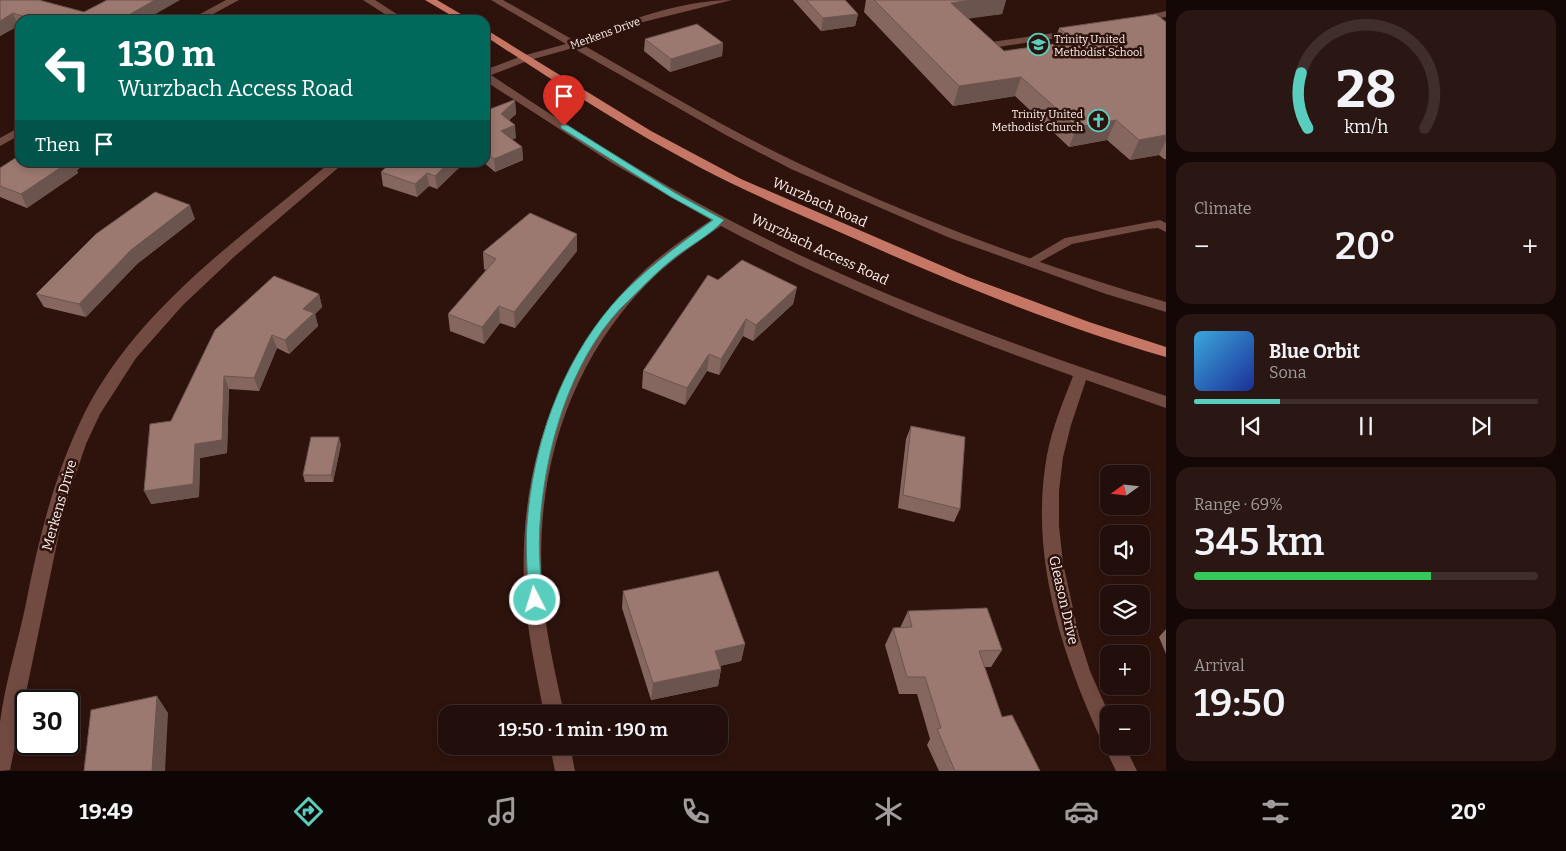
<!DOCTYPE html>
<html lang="en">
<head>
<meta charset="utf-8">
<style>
	body { margin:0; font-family:Bitter,serif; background:#2a1713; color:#f1f3f6; height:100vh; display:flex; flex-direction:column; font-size:19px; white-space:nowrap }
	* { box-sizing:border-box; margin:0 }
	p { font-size:16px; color:#a29c9c }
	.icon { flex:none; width:28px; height:28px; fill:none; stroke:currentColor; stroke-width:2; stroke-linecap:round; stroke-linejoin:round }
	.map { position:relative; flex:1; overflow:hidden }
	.side { display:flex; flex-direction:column; gap:10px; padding:10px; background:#130806; width:400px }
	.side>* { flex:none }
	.top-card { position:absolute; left:15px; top:15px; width:475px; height:152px; border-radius:15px; box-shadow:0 2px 8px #0003,0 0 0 1px #3f2e2b; background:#00695c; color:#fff; overflow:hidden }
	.needle { width:32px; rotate:255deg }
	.tools { position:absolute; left:1100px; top:465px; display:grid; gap:10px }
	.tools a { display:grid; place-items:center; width:50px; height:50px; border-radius:10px; background:#220e0a; box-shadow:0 2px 8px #0003,0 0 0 1px #3f2e2b; font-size:25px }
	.speed { position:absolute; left:15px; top:690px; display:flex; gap:10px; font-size:25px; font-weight:700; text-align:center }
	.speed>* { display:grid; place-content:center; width:65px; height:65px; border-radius:50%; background:#220e0a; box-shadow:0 2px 8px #0003,0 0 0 1px #3f2e2b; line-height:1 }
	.speed .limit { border:2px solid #111; border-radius:8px; background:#fff; color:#111 }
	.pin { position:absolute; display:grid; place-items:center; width:42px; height:42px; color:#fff; margin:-51px -21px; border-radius:50% 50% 50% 0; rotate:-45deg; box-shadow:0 0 5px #0007 }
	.pin .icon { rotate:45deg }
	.me { position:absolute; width:55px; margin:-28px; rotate:355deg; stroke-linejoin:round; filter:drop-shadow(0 0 4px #0008) }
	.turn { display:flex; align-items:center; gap:18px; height:105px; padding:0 20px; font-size:22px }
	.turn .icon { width:65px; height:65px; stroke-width:2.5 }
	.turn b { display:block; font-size:35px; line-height:42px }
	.then { display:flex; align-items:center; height:48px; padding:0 20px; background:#0003; gap:10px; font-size:19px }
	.big { font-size:38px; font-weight:600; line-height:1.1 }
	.side .tile { flex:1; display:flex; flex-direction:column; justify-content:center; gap:8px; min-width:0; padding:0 18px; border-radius:15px; background:#2a1713 }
	.side .dial { align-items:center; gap:0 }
	.dial svg { height:130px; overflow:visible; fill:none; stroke:#3f2e2b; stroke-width:7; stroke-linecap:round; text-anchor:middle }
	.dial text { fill:#f1f3f6; stroke:none }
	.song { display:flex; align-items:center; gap:15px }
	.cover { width:60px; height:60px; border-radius:8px; background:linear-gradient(135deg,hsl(200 70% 55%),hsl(230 70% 35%)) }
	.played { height:5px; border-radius:2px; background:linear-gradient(90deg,#5acebe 25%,#3f2e2b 25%) }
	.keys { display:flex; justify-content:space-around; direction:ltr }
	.heat { display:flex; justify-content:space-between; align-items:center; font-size:28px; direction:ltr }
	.charge { height:8px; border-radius:4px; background:linear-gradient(90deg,#34c759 69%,#3f2e2b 0) }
	.trip { position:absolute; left:438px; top:705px; width:290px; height:50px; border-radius:15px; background:#220e0a; box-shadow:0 2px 8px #0003,0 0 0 1px #3f2e2b; font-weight:600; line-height:50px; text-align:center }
	.dock { display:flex; height:80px; justify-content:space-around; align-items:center; background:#0e0604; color:#a29c9c }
	.dock .icon { width:35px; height:35px }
	.dock .selected { color:#5acebe }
	.dock b { font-size:22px; color:#f1f3f6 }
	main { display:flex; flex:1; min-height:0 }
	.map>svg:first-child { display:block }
</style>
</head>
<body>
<main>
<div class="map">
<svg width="1166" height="771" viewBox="0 0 1166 771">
	<rect width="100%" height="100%" fill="#2e130d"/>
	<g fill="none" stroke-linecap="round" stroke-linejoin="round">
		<!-- lane -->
		<g fill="#714a41" fill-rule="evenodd">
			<path d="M1166,11v6l-26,4 -5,-3z"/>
			<path d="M1075,30l5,3 -2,2 -94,14 -5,-3 5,-3z"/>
			<path d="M1160,220l6,3v9l-8,-4 -10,1 -76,15 -38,21h-8l-2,-3 41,-24z"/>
		</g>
		<!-- street -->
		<g fill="#714a41" fill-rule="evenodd">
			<path d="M226,0h13l-37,20h-13z"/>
			<path d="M363,0h12l31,20h-12z"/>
			<path d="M491,0h12l72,41c48,-19 105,-41 157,-41l-93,23 -56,22c71,40 141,83 215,118 118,56 243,103 368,139v10l-60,-18 -156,-56 -159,-69 -67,-35 -151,-86 -43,12 -39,15c100,67 203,131 313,182 117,55 239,98 362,139v12l-80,-28 -15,45 -8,32 -4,34v35l4,37 16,73 11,35 19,43v32h16l12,25h-21l-12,-25 1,-3 -3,-1c-41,-89 -73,-188 -55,-287 5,-27 16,-53 26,-79 -120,-43 -239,-90 -352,-150 -22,15 -44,30 -64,48 -85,80 -122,193 -115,309 2,44 13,88 22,131h-20c-8,-43 -18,-87 -20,-131 -5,-118 35,-234 123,-315 20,-18 42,-33 64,-48l-99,-57 -127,-82v-11l37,-14 44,-12z"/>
			<path d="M20,127v8l-20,11v-8z"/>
			<path d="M331,162h14l-110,94 -52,49 -47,53 -36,56 -14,30 -22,65 -54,261 -10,1c0,-16 0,-33 0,-49 5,-38 17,-77 25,-114 13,-67 29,-133 59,-194 53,-106 159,-178 247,-252z"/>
			<path d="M550,746h20l5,25h-20z"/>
		</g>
		<!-- primary -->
		<g fill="#c67665" fill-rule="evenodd">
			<path d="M425,0h12l34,20h-12z"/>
			<path d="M485,29l166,102 90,48 227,98 121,45 77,25v10c-111,-32 -217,-76 -322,-123 -49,-22 -98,-42 -145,-67 -74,-39 -144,-85 -214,-131z"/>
		</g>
	</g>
	<!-- wall -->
	<g fill="#856760">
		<path d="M0,0l84,12 61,8h-125v6h-2l-18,10z"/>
		<path d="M793,0h52l13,14 -3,12 -34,5z"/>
		<path d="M866,0h140l-4,14 -35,4 37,33 50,-7 5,-16 107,-6v137h-2l-5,-4 -29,5 -23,-20 -38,7 -54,-51 -62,10 -89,-94z"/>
		<path d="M645,39l78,4 -1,13 -52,16 -26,-21z"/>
		<path d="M515,101l1,13 -7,6 7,18 -4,1 10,8 1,13 -28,12 -12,-10h2v-51z"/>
		<path d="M20,162h68l-11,8 1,3 -51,35 -27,-11v-29z"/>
		<path d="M465,162l-28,27 -8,-3 -12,11 -34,-11 -2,-14z"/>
		<path d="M195,219l-58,45 -51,53 -42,-10 -8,-13z"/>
		<path d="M577,234v17l-62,77 -15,-5 -16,21 -34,-13 -2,-17 38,-44 -2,-1 -1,-17z"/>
		<path d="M718,280l79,7 -4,17 -40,37 -10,-5 -24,39 -12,-4 -22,34 -43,-17 1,-17z"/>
		<path d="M319,294l3,13 -7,7 3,12 -29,28 -12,-6 -18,43 -30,-2 -2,64 -27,5 -1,39 -48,7 20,-83z"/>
		<path d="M911,426l49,83 -6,13 -56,-14 8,-69z"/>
		<path d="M341,444l-8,38h-28l-2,-7z"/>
		<path d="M623,591l122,53 -4,17 -21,5 1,3 -3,17 -67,14 -29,-92z"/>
		<path d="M908,611l94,39 -11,17h-6l17,50 38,54h-101l-12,-26 3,-6 -13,-45h-18l-14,-49 8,-17h7z"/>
		<path d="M1166,629v25l-7,-17z"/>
	</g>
	<!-- shaded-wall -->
	<g fill="#6c544e">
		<path d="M155,0h25l-35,20h-25z"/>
		<path d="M972,0h34l-4,14 -57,8 6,-19z"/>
		<path d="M13,13l5,13 -18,10v-15z"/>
		<path d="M858,14l-3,12 -34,5 2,-13z"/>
		<path d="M723,43l-1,13 -52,16 1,-13z"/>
		<path d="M1021,77l-6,19 -62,10 6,-20z"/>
		<path d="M515,101l1,13 -14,13 -1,-13z"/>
		<path d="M1116,120l-9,20 -38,7 8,-20z"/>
		<path d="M515,125l1,13 -14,6 -1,-13z"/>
		<path d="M1166,135v6l-7,14 -29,5 9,-20z"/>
		<path d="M522,147l1,13 -28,12 -1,-13z"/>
		<path d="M69,162h19l-11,8 1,3 -51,35 -6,-14z"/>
		<path d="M449,162h16l-28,27 -2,-13z"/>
		<path d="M427,173l2,13 -12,11 -2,-13z"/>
		<path d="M190,205l5,14 -58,45 -51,53 -7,-13 52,-54z"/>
		<path d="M577,234v17l-62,77 -1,-16z"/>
		<path d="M797,287l-4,17 -40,37 3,-16z"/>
		<path d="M319,294l3,13 -7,7 3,12 -29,28 -4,-14 18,-31z"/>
		<path d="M499,306l1,17 -16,21 -2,-17z"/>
		<path d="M746,319l-3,17 -24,39 2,-16z"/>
		<path d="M272,335l5,13 -18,43 -5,-13z"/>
		<path d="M709,354l-2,17 -22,34 2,-17z"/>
		<path d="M224,376l5,13 -2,64 -27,5 -1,39 -48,7 -7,-13 51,-47z"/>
		<path d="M339,437l2,7 -8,38 -2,-7z"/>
		<path d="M745,644l-4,17 -30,7 4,-17z"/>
		<path d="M721,669l-3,17 -67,14 2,-17z"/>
		<path d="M157,696l11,17 -3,58h-13z"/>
	</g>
	<!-- building -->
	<g fill="#9b7870" stroke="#6c544e">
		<path d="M0,0h39l45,12 23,-12h48l-35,20h-86l-21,-7 -13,8z"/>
		<path d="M806,0h39l13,14 -35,4z"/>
		<path d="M874,0h98l-21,3 53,48 71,-10 -16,-13 97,-14 10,8v113l-27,5 -23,-20 -39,7 -56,-50 -62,9z"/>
		<path d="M697,24l26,19 -52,16 -26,-20z"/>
		<path d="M514,100l1,1 -14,13 14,11 -14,6 21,16 -28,12 -9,-7v-41z"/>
		<path d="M20,155v7h49l-48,32 -21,-8v-18z"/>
		<path d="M392,162h57l-14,14 -8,-3 -12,11 -34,-12z"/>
		<path d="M155,192l35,13 -59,45 -52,54 -43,-10 60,-60z"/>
		<path d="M530,213l47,21 -63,78 -15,-6 -17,21 -34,-13 48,-55 -13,-7z"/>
		<path d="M742,260l55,27 -41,38 -10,-6 -25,40 -12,-5 -22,34 -44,-17 65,-96 10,5z"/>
		<path d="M274,276l45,18 -16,15 11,4 -29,27 -13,-5 -18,43 -30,-2 -2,64 -27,4 -2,40 -49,7 6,-67 21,-3 44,-91z"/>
		<path d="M911,426l54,11 -5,72 -57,-14z"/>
		<path d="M311,437h28l-8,38h-28z"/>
		<path d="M718,571l27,73 -30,7 6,18 -68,14 -30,-92z"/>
		<path d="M987,608l15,42 -23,1 23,66 10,-2 28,56h-85l-18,-42 4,-1 -16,-51h-18l-14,-49 19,-1 -4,-16z"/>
		<path d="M157,696l-5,75h-68l7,-61z"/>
	</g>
	<!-- route -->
	<path fill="#5acebe" stroke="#3a867c" d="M561,125h6l110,69 47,26c-13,15 -35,26 -51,39 -18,14 -35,33 -52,49 -52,55 -76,142 -81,216 -2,25 1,51 2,76l-2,4h-10l-2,-4c0,-25 -3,-51 -1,-76 6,-79 33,-158 85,-219 29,-33 65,-59 101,-85l-42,-23 -110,-69z"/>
	<!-- icons -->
	<defs>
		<symbol id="school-ring" viewBox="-11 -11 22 22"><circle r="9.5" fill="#2e130d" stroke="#5acebe" stroke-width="1.5"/><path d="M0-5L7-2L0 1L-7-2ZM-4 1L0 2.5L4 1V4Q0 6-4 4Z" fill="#5acebe"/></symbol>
		<symbol id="church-ring" viewBox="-11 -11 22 22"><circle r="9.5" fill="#2e130d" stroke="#5acebe" stroke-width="1.5"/><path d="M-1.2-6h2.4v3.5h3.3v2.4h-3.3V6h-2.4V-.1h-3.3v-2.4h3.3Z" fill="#5acebe"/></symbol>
	</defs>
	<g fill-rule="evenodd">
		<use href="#school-ring" x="1026" y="32" width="25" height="25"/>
		<use href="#church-ring" x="1086" y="108" width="25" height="25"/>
	</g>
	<g text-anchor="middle" stroke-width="5" stroke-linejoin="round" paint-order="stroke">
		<!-- far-street labels -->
		<g font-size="11" fill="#fef1ef" stroke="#2e130d">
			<text transform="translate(605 33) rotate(-20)" y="4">Merkens Drive</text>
		</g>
		<!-- far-poi labels -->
		<g font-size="11" fill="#fef1ef" stroke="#2e130d" text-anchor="start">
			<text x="1054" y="43">Trinity United<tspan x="1054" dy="13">Methodist School</tspan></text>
			<text x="1083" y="118" text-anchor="end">Trinity United<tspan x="1083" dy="13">Methodist Church</tspan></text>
		</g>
		<!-- street labels -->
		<g font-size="14" fill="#fef1ef" stroke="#2e130d">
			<text transform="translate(820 202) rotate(24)" y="5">Wurzbach Road</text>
			<text transform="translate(820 249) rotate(25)" y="5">Wurzbach Access Road</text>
			<text transform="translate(59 505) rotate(-74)" y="5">Merkens Drive</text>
			<text transform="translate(1064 600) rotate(77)" y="5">Gleason Drive</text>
		</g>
	</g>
</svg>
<div class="tools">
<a><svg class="needle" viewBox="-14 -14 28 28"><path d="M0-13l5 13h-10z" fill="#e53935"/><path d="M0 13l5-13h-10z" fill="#a29c9c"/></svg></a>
<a><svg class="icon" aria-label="sound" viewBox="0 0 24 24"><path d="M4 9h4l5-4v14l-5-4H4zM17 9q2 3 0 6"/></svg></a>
<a><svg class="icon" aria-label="layers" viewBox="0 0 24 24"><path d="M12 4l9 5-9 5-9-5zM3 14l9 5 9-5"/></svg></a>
<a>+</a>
<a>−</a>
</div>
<div class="speed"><div class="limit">30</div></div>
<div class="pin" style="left:564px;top:126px;background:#d93025"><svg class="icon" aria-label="arrive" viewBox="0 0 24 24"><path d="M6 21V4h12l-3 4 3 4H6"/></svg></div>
<svg class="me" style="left:535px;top:600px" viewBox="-20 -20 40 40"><circle r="17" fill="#5acebe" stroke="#fff" stroke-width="3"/><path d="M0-11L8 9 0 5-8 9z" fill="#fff"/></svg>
<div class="trip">19:50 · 1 min · 190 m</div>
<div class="top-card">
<div class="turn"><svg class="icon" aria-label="left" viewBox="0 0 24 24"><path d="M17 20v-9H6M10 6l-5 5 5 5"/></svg><div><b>130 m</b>Wurzbach Access Road</div></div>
<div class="then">Then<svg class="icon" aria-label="arrive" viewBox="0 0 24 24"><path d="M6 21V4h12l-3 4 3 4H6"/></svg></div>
</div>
</div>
<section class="side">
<div class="tile dial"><svg viewBox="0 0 100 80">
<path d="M14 69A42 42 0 1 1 86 69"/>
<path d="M14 69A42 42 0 0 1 10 35" stroke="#5acebe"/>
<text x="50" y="56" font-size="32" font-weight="700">28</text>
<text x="50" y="72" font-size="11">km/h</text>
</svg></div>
<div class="tile"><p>Climate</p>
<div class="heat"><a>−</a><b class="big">20°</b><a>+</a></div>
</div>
<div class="tile">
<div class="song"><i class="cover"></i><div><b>Blue Orbit</b><p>Sona</p></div></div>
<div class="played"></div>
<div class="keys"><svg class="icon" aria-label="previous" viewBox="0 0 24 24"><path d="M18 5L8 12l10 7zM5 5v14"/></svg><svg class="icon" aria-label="pause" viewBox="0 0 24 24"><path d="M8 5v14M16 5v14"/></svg><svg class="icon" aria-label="next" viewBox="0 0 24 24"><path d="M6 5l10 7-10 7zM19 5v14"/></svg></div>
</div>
<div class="tile"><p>Range · 69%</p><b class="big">345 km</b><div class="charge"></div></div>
<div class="tile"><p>Arrival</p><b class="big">19:50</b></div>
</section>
</main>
<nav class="dock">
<b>19:49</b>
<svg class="icon selected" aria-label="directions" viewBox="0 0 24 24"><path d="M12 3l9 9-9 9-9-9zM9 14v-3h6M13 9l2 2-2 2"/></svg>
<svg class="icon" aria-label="music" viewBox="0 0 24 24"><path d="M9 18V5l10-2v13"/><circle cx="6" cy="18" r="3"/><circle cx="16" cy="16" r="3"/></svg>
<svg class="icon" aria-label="phone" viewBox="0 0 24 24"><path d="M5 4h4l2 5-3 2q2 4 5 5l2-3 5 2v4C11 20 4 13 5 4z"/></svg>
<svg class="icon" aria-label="climate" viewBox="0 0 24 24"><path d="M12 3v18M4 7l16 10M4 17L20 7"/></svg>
<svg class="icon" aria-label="car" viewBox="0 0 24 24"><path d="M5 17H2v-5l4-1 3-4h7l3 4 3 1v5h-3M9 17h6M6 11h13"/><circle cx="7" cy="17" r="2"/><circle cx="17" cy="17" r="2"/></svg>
<svg class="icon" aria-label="filters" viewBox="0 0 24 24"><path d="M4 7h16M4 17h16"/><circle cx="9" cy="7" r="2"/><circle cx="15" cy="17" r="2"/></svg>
<b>20°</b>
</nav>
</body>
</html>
